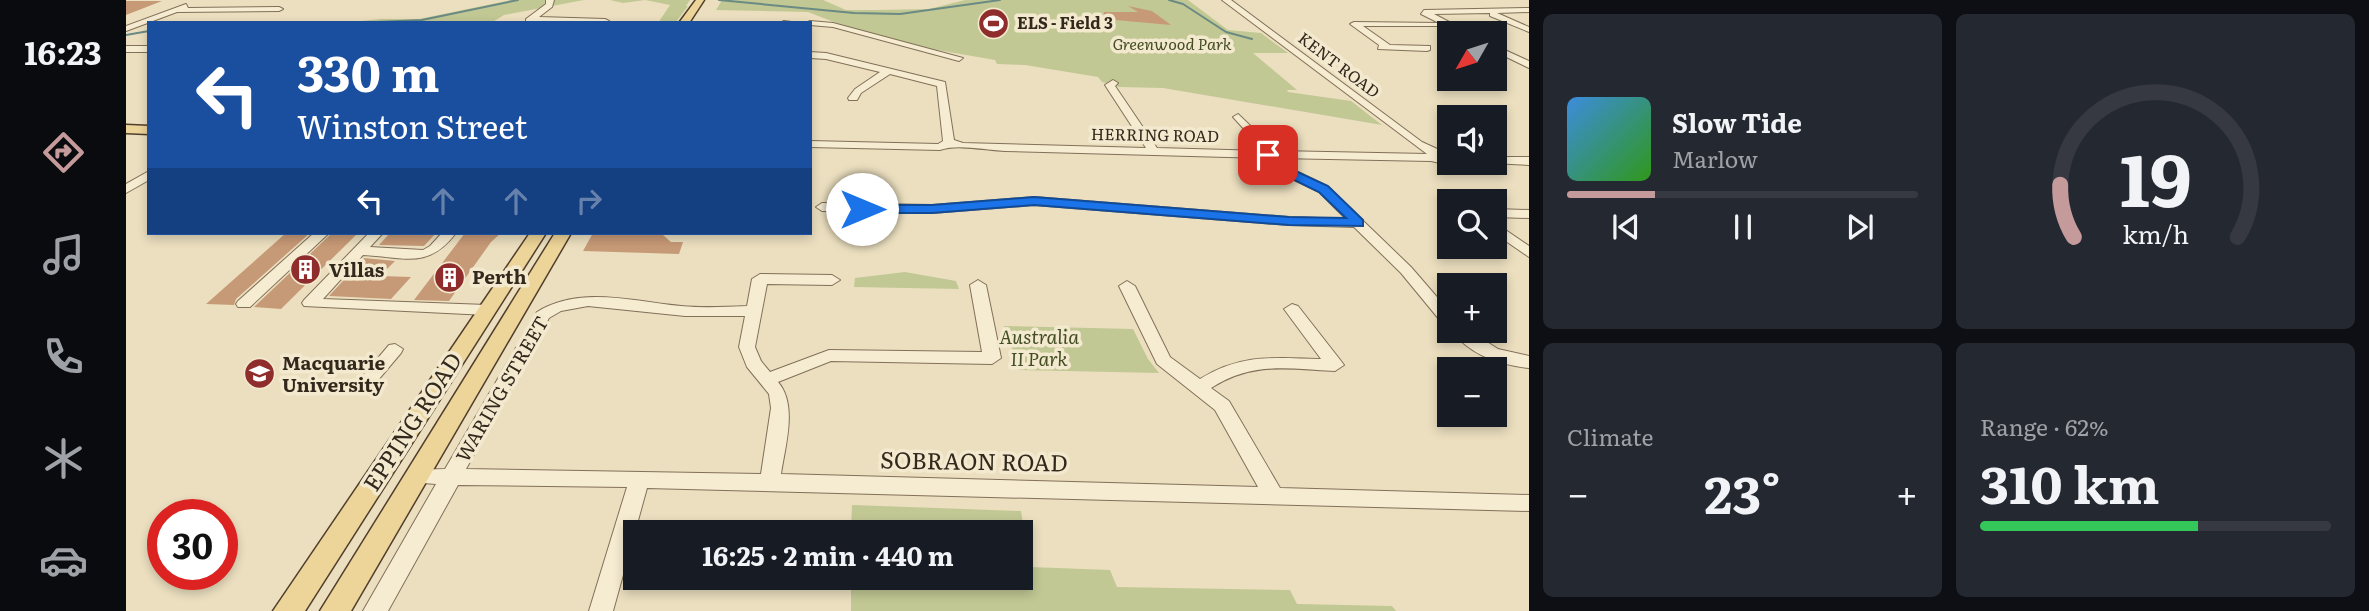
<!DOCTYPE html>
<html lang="en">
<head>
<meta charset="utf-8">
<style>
	body { margin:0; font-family:Literata,serif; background:#242831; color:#f1f3f6; height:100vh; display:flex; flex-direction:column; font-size:26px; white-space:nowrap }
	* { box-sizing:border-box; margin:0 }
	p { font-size:23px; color:#9ea1a6 }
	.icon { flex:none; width:38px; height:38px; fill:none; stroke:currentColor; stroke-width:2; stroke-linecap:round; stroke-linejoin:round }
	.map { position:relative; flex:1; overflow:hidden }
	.sheet { display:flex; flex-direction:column; gap:14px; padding:14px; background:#0d0f14; width:840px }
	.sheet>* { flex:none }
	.banner { position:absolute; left:21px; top:21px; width:665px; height:214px; border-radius:0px; box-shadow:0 4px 10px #0003; background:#1a4fa0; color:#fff; overflow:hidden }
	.needle { width:46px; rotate:231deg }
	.buttons { position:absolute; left:1311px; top:21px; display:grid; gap:14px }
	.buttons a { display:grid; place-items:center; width:70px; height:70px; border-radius:0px; background:#171b24; box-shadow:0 4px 10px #0003; font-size:35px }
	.speed { position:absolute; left:21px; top:499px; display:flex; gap:14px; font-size:35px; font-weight:700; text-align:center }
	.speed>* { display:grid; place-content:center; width:91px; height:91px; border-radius:50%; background:#171b24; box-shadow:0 4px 10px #0003; line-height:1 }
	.speed .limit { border:10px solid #d22; background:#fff; color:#111 }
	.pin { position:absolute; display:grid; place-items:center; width:60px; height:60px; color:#fff; margin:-30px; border-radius:14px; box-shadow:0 4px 10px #0006 }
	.me { position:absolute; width:77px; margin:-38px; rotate:90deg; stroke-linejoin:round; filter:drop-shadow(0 0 5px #0008) }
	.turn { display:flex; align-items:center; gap:24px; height:147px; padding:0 35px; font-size:32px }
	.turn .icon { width:91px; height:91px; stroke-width:2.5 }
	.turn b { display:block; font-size:49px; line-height:60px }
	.lanes { display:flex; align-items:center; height:66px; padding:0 35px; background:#0003; justify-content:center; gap:35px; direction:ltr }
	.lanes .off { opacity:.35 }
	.big { font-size:52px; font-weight:700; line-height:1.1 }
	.sheet .widget { flex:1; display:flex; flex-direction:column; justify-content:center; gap:10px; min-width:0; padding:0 24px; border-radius:10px; background:#242831 }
	.sheet .dial { align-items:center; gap:0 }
	.dial svg { height:182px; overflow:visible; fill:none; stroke:#363941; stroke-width:7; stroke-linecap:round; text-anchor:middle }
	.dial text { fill:#f1f3f6; stroke:none }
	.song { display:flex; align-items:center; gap:21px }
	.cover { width:84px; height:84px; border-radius:10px; background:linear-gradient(135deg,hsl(210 70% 55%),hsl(110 70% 35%)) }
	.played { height:7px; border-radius:4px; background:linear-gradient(90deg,#c49a9b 25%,#363941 25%) }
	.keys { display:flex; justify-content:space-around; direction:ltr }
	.heat { display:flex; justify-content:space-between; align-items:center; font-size:38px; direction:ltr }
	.charge { height:10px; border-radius:5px; background:linear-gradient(90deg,#34c759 62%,#363941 0) }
	.sheet .tiles { flex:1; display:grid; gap:14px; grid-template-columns:repeat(2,1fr) }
	.trip { position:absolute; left:497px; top:520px; width:410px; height:70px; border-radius:0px; background:#171b24; box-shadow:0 4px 10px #0003; font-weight:700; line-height:70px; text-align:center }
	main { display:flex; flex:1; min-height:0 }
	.tabs { display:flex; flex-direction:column; width:126px; justify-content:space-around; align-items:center; background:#090b0e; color:#9ea1a6 }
	.tabs .icon { width:49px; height:49px }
	.tabs .current { color:#c49a9b }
	.tabs b { font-size:32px; color:#f1f3f6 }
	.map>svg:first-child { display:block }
</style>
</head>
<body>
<main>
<nav class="tabs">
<b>16:23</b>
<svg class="icon current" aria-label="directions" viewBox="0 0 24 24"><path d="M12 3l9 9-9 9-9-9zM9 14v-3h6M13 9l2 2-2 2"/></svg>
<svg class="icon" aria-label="music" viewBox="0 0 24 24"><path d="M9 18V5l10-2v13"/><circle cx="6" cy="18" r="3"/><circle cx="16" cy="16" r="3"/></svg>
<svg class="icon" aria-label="phone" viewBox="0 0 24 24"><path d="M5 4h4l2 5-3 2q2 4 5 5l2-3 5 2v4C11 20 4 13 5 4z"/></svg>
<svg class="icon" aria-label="climate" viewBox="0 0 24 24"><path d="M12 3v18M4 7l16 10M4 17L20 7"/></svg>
<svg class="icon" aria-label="car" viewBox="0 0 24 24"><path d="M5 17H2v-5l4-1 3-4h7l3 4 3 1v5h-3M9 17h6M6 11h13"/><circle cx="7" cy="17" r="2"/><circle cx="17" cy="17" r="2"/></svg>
</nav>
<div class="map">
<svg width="1403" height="611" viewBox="0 0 1403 611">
	<rect width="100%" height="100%" fill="#ebdfbf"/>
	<!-- green -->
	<g fill="#c1c894">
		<path d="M385,0h73l-80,15 -13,8h-148l37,-4h39z"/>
		<path d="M484,0h80l-4,6h2l-13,17h-17l12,-18 -25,-5 -22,3z"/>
		<path d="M596,0h101l23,10h29l54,-1 36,-9h223l40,30 33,3 27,20h-35l44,37h-10l1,2 63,9 31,24 -219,-37 -44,-1 -17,-5 -4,-5 -73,-12 -28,-1 -2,-4 -75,-13 -68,-18 -44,-17 -92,-2z"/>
		<path d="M779,272l51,9 3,8 -105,-2 1,-9z"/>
		<path d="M878,326l129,3 15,30 11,14 -141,-3 2,-10 -12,-17z"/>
		<path d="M726,505l169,6 9,56 80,3 7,17 173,3 7,14 95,2 4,5h-545v-33h169v-46h-169z"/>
	</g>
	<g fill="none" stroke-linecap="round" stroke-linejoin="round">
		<!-- stream -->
		<g stroke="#6a8a83" stroke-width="2">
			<path d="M593,0l135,13 46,1 100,-14"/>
			<path d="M1043,0l14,4 43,28 26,7"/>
			<path d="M229,23l67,-3 96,-20"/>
			<path d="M0,35l23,-4"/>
		</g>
	</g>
	<!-- building -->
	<g fill="#c79a77">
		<path d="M0,1h36l-36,14z"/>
		<path d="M1002,6l24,5 19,14 -67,-6v-7h34z"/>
		<path d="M160,233h24l-74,66 -2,6 -28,-1z"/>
		<path d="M206,233h26l-77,76 -27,-2z"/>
		<path d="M264,233h46l-12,13 -45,-1z"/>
		<path d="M339,233h36l-10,9 -42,59 -35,-1z"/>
		<path d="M467,233h57l13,2 8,7h12l-4,12 -96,-3z"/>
		<path d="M238,258l31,3 -15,15 31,1 -20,22 -62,-3z"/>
	</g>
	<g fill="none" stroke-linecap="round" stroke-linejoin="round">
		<defs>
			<g id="minor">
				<path d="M420,0h8l-2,7 -13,10 66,2 4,2 -83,2v-4l20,-15z"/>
				<path d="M1096,0h9l191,142 24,11 3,10h5l-5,2 -18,-4 -153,-3 14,11 35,17 84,81 38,44v15l-6,-2 -42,-51 -47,-46 -65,-2 -255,-20 -102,8 -110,-2 -6,-4 6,-4 110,2 102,-8 255,20 57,2 -27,-27 -35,-17 -20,-17 -259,-7c-21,-1 -47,-7 -65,-1l-130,-3v-6l128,3 5,-3 -6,-55 -47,-12 -29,19 -4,7h-8l-1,-2 7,-9 25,-17 -54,-13 -16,-1v-6l16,1 119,29 9,58 9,3 183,5 -41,-63 8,-5 5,3 -3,3 42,62 107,3 -31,-34 5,-3 39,37 150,3z"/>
				<path d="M60,4l2,4 91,-1 4,2 -4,2 -102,1 -51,19v-5z"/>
				<path d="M1403,8v4l-32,1 32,14v5l-39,-16v-3l-56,1 36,19h-10l-14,-7h-83l27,19 40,1v4l-3,1 -49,-2 1,-4 -29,-21 4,-2 85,1 -18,-9 3,-4z"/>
				<path d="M658,21l15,2h-19z"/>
				<path d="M684,21l23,2 130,35 -4,3 -126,-34 -23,-2v-2h-4z"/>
				<path d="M1368,45l35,16v7l-35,-17z"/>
				<rect x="0" y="46" width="23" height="6"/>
				<path d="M1368,157h35v8l-38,-2h3z"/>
				<path d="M23,171v9l-23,13v-9z"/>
				<path d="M1368,209l35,1v8l-35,-1z"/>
				<path d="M1368,222l35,24v11l-35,-24z"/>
				<path d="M188,233h15l-79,74h-12l-2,-3 2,-3z"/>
				<path d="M243,233h14l-13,14 53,3 7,-4 12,-13h14c-28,37 -52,24 -93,22l-40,44 164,6 8,5 -8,5 -183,-9 -2,-3 2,-3z"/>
				<path d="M634,274l72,1 8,5 -8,5 -65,-1 -12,63 6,14 9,11 59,-22 153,2 -12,-67 8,-5 8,5 15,73 -9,6 -161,-3 -53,21c20,23 7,64 3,92l477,13 -43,-77 -58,-46 -38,-78 8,-5 8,5 35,71 30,22c42,-26 74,-21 121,-20l-37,-50 8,-5 6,2 43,55 3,4 -9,6c-47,-2 -82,-10 -124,17l18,13 51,87 249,7v16l-882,-23 -34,123h-24l38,-124 -169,-2 -70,126h-25l73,-127 -26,-2 -3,-6 3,-6 35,-1 92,-157c44,-27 97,-10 144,-6 22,2 44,1 66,0l5,-27zM462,306l97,10h60l-6,31 8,20 22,27 2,14 -10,66 -295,-5 83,-151 12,-7z"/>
				<path d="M1326,331h18l28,18 31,7v12c-29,-3 -59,-13 -77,-37z"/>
				<path d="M269,344l8,5 -2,4 -33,39h-12l-3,-4 3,-4 33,-39z"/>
			</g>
			<g id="major">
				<path d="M570,0h8l-15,23h-10z"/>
				<path d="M0,125l23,1v8l-23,-1z"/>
				<path d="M404,233h16l-241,378h-32z"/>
				<path d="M429,233h16l-220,378h-31z"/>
			</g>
		</defs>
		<!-- minor casing -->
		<use href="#minor" stroke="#827059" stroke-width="2"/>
		<!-- major casing -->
		<use href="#major" stroke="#503e2d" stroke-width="3"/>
		<!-- minor -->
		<use href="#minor" fill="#f6ecd2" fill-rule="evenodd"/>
		<!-- major -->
		<use href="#major" fill="#edd498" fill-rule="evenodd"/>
	</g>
	<!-- route -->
	<path fill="#1a73e8" stroke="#114b97" stroke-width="2" d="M1142,151l25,19 35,16 35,34v6l-74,-1 -255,-20 -102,8h-70l-7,-4 7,-4h70l102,-8 255,20 57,1 -27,-26 -35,-17 -21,-20z"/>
	<!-- icons -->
	<defs>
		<symbol id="stadium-disc" viewBox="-11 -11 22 22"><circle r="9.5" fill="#8e2d2c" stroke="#f3e9ce"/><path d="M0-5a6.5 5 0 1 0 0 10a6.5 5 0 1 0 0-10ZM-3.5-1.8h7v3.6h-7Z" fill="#fff"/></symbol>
		<symbol id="building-disc" viewBox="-11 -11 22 22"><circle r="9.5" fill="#8e2d2c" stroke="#f3e9ce"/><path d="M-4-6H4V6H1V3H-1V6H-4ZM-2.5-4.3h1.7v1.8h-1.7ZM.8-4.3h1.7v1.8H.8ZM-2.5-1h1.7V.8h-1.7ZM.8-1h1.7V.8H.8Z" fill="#fff"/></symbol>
		<symbol id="university-disc" viewBox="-11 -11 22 22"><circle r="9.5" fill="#8e2d2c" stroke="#f3e9ce"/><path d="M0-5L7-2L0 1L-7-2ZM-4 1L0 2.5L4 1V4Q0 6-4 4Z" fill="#fff"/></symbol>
	</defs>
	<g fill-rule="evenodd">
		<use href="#stadium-disc" x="850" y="6" width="35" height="35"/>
		<use href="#building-disc" x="162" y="252" width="35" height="35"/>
		<use href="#building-disc" x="306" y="260" width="35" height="35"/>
		<use href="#university-disc" x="116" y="356" width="35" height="35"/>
	</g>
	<g text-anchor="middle" stroke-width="7" stroke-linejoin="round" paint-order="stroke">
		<!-- far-poi labels -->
		<g font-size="16" font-weight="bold" fill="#33281c" stroke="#f3e9ce" text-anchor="start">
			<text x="891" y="29">ELS - Field 3</text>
		</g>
		<!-- far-park labels -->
		<g font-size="16" font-style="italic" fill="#434e24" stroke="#f3e9ce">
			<text x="1046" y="50">Greenwood Park</text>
		</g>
		<!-- far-street labels -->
		<g font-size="16" fill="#33281c" stroke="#f3e9ce">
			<text transform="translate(1213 65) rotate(37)" y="6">KENT ROAD</text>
			<text transform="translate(1029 135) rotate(1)" y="6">HERRING ROAD</text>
		</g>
		<!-- poi labels -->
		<g font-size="19" font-weight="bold" fill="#33281c" stroke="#f3e9ce" text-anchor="start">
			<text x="203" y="277">Villas</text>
			<text x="346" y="284">Perth</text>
			<text x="156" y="370">Macquarie<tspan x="156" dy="22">University</tspan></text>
		</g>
		<!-- park labels -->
		<g font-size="19" font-style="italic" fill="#434e24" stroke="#f3e9ce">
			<text x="913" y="344">Australia<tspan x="913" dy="22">II Park</tspan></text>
		</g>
		<!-- street labels -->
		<g font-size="19" fill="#33281c" stroke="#f3e9ce">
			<text transform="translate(376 389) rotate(-60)" y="7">WARING STREET</text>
		</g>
		<!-- near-street labels -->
		<g font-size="23" fill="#33281c" stroke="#f3e9ce">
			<text transform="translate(287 422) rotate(-57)" y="8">EPPING ROAD</text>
			<text transform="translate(848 462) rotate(1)" y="8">SOBRAON ROAD</text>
		</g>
	</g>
</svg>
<div class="buttons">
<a><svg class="needle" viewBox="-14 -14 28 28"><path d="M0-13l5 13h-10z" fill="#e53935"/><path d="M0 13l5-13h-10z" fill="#9ea1a6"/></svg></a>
<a><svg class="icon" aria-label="sound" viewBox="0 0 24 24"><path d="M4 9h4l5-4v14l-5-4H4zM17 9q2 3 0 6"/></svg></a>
<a><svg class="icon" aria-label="search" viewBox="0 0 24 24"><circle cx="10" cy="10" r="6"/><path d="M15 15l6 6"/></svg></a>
<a>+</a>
<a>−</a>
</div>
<div class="speed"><div class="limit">30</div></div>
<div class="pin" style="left:1142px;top:155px;background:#d93025"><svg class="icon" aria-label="arrive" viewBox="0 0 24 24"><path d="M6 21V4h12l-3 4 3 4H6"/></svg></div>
<svg class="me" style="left:736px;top:209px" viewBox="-20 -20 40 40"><circle r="19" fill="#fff"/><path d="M0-13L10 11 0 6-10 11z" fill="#1a73e8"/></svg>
<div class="trip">16:25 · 2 min · 440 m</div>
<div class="banner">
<div class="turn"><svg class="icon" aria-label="left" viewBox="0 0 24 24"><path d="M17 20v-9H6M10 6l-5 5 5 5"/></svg><div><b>330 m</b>Winston Street</div></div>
<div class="lanes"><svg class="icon" aria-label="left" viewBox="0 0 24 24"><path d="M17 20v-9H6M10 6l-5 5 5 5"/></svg><svg class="icon off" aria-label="ahead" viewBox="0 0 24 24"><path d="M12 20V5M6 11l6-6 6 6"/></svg><svg class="icon off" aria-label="ahead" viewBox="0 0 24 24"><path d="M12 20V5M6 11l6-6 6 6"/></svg><svg class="icon off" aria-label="right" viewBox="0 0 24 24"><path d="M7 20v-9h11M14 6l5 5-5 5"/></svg></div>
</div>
</div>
<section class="sheet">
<div class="tiles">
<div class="widget">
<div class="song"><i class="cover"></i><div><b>Slow Tide</b><p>Marlow</p></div></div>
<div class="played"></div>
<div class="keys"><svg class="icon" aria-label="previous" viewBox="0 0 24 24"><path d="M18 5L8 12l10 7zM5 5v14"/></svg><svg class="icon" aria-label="pause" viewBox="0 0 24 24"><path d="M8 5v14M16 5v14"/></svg><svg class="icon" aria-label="next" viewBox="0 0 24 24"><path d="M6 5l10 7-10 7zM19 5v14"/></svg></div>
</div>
<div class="widget dial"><svg viewBox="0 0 100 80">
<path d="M14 69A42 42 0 1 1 86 69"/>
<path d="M14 69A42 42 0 0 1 8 46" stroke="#c49a9b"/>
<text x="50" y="56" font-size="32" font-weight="700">19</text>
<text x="50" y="72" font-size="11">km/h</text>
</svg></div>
<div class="widget"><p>Climate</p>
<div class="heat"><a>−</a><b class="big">23°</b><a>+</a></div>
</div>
<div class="widget"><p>Range · 62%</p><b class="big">310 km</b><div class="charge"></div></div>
</div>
</section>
</main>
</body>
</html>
